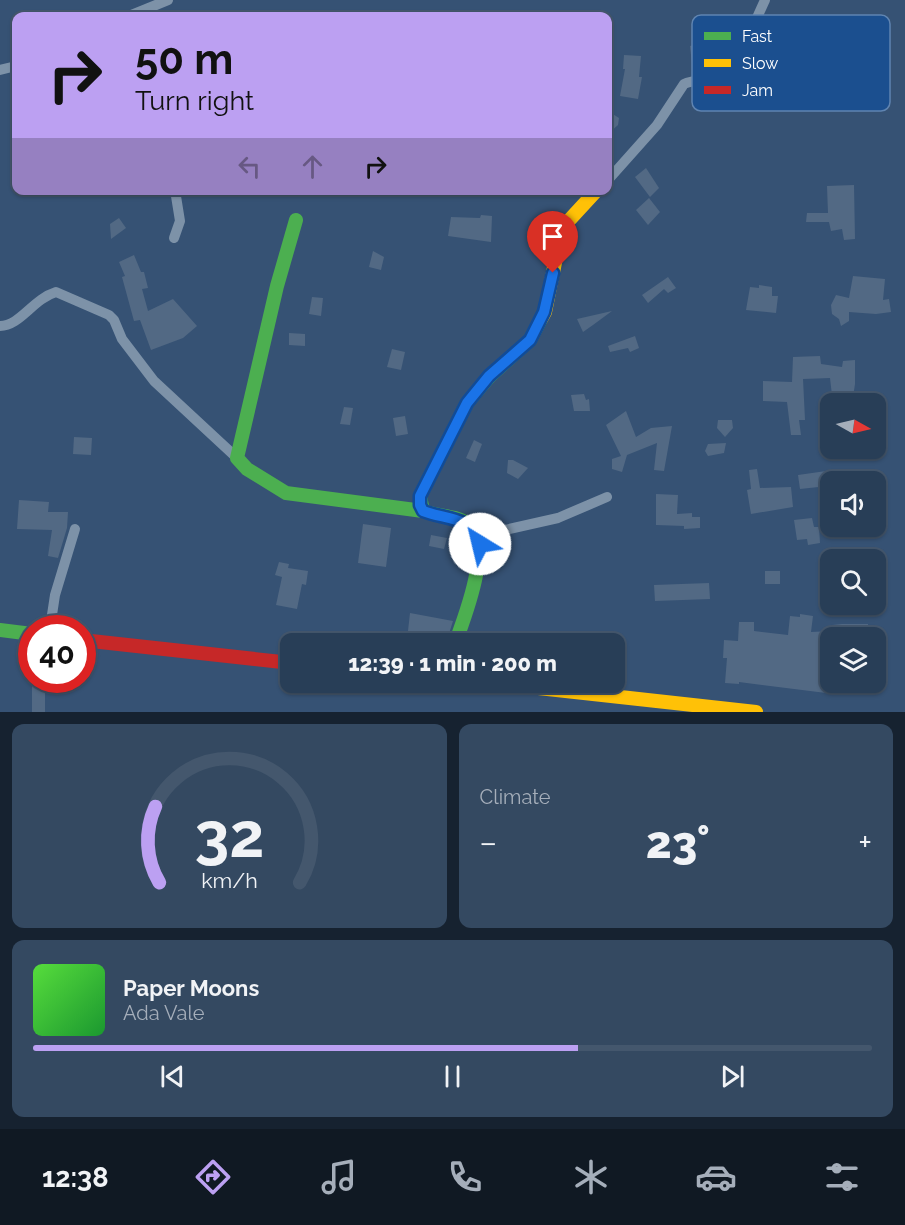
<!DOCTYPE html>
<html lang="en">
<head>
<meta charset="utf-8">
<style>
	body { margin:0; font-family:Raleway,sans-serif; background:#344961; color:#f1f3f6; height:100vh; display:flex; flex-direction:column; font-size:22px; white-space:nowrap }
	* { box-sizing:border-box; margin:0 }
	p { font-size:20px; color:#a5aeba }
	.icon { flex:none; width:33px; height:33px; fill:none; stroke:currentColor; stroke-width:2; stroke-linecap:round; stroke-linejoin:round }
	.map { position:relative; height:712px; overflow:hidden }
	.details { display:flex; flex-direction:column; gap:12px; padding:12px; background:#162230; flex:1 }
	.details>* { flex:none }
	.banner { position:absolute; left:12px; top:12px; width:600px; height:183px; border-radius:12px; box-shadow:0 2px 4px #0004,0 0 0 2px #44576d; background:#bca0f2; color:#111; overflow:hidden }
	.needle { width:39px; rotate:98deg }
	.controls { position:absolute; left:820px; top:393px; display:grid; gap:12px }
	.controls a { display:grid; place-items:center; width:66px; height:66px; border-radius:12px; background:#283e57; box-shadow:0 2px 4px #0004,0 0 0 2px #44576d; font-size:30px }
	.speed { position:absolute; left:18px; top:615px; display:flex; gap:12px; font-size:30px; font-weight:700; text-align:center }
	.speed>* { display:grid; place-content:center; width:78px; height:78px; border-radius:50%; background:#283e57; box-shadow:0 2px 4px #0004,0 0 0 2px #44576d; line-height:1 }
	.speed .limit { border:9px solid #d22; background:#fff; color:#111 }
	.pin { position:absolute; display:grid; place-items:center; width:51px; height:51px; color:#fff; margin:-62px -26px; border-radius:50% 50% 50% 0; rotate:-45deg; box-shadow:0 0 6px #0007 }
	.pin .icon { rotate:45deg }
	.me { position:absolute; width:66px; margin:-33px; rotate:324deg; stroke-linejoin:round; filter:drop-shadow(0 0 4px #0008) }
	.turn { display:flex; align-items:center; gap:21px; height:126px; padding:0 24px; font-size:27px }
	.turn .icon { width:78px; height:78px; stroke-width:2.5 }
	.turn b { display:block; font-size:42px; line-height:51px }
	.lanes { display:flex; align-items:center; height:57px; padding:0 24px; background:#0003; justify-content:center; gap:30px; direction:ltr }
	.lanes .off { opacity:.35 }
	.big { font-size:45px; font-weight:800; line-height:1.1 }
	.details .tile { flex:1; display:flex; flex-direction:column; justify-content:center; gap:9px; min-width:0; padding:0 21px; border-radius:12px; background:#344961 }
	.details .dial { align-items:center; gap:0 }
	.dial svg { height:156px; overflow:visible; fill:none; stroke:#44576d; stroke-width:7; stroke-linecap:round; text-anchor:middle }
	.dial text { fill:#f1f3f6; stroke:none }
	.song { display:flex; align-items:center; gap:18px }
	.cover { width:72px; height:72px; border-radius:9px; background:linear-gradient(135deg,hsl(110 70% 55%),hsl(130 70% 35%)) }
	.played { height:6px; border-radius:3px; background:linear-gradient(90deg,#bca0f2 65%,#44576d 65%) }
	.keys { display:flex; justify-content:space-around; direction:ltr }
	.heat { display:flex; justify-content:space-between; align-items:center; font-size:33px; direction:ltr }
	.details .tiles { flex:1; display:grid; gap:12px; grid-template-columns:1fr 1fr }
	.tile:last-child { grid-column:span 2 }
	.trip { position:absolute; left:280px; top:633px; width:345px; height:60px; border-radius:12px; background:#283e57; box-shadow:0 2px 4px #0004,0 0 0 2px #44576d; font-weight:800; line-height:60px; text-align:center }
	.tab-bar { display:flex; height:96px; justify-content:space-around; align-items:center; background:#101923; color:#a5aeba }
	.tab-bar .icon { width:42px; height:42px }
	.tab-bar .selected { color:#bca0f2 }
	.tab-bar b { font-size:27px; color:#f1f3f6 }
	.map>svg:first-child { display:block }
</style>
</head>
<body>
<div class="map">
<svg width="905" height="712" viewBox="0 0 905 712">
	<rect width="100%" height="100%" fill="#365274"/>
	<!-- building -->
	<g fill="#526984">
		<path d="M700,43l-4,30h-3l-3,-27z"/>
		<path d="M624,55l17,1 -2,21h3l-4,22 -18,-3 5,-27h-2z"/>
		<path d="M608,111l11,7 -1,7 -10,9z"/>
		<path d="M646,168l13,20 -9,9 -15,-20z"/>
		<path d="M854,185l1,54 -11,1 -2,-11 -11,2 -2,-9h-23l1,-9h21l-1,-27z"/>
		<path d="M649,198l11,14 -12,13 -12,-15z"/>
		<path d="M481,215l11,1 -1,26 -43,-6 3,-19 29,1z"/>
		<path d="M119,218l7,10 -15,11 -1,-15z"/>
		<path d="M373,251l11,6 -3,13 -12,-3z"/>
		<path d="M134,255l7,17h3l4,16 -6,1 6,22 25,-12 24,27 -14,12 -32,12 -11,-30 -6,1 -12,-44 3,-1 -6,-14z"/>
		<path d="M853,276l32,3 -2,21 6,-1 2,13 -15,2 -27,-2v9l-8,5 -2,-7 -7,-5 -1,-9 5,-10 13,3z"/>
		<path d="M668,277l8,11 -8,5 -4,-4 -16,14 -6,-8z"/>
		<path d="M759,285l13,2v9h6l-2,17 -30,-3 4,-23 9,1z"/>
		<path d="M312,297l11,1 -2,18 -12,-2z"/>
		<path d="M612,311l-19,14 -10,7 -6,-13z"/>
		<path d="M289,333l16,1v12l-16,-1z"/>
		<path d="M635,336l4,12 -9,4 -2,-4 -18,4 -2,-6z"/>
		<path d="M392,349l13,3 -4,18 -14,-3z"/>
		<path d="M820,356l1,8 21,3 1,-6 12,-1v24l-2,13h-4l1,7h-17l-3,-26 -27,1 2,41h-6l2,15h-10l-4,-33 -24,-1v-20l29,1 1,-25z"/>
		<path d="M584,394l2,6 3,-1 1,12h-16l-3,-16z"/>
		<path d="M344,407l9,1 -3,17 -10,-1z"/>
		<path d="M626,411l10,26 15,-9 21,-2 -8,45 -10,-1 3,-27 -30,12 -5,17 -10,-3v-10l9,-3 -15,-31z"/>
		<path d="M405,416l3,18 -12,2 -3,-18z"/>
		<path d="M718,420h14l1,8 -8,9 -8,-9z"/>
		<path d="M74,437l18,1 -1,17 -18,-1z"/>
		<path d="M474,440l8,4 -7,18 -9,-4z"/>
		<path d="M726,443l-2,10 -16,3 -3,-5 3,-7z"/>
		<path d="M508,460h5l15,8 -10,11 -11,-6z"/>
		<path d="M757,469l3,19 31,-1 2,20 -42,7 -4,-24 4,-1 -2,-19z"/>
		<path d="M826,471l2,15 -28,3 -2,-14z"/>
		<path d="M656,494l22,1 -1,19 15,-1v4h8v11l-16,1v-3l-28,-1z"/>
		<path d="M19,500l30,2 -1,10h20l-1,16 -9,30 -10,-2 4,-26 -35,-1z"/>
		<path d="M812,518l2,9h5l1,16 -12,2 -1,-6 -10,1 -3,-20z"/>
		<path d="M363,524l28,4 -5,39 -28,-4z"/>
		<path d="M431,535l16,3 -3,11 -15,-3z"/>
		<path d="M279,562l10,2 -1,4 20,3 -2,14 -4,-1 -5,25 -21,-4 6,-28 -7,-2z"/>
		<rect x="765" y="571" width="15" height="13"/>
		<path d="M709,583l1,16 -55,2 -1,-16z"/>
		<path d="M410,613l43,8 -6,19 -8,-1v-3l-31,-5z"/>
		<path d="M800,614l13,2 -2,16 20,-1 -5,62 -87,-11v2l-14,-1 2,-25h-4l1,-18 14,1 1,-19h15v9l34,4 2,-19 10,1z"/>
		<path d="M842,624h26v10h-3l1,4h-34v-13z"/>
		<rect x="32" y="680" width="13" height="32"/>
		<path d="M832,682h42v11l-43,-3z"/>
	</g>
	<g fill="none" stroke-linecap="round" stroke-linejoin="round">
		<!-- street -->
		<g stroke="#7d92a8" stroke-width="10">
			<path d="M129,16l39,-16"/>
			<path d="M0,70l16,-4"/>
			<path d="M608,180l49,-55 27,-41c11,-5 23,-3 33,-8 21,-9 38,-55 48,-76"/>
			<path d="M174,238l6,-17 -5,-31"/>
			<path d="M0,326c20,0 33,-27 56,-34l53,23 5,5 8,19 32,42 83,77"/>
			<path d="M478,536l80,-18 49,-21"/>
			<path d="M50,628l5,-33 20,-66"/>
		</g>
		<!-- fast -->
		<g stroke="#4caf50" stroke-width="14">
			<path d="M296,220l-19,66 -40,172 10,11 39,24 137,18"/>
			<path d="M0,630l32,4"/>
			<path d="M455,644c9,-26 39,-99 13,-120 -12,-9 -32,-8 -45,-13l-3,-15 47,-93 23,-27 40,-36 11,-21"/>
		</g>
		<!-- slow -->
		<g stroke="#ffc107" stroke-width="14">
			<path d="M541,319l4,-7 17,-84 35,-38"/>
			<path d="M484,682l272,30"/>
		</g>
		<!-- jam -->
		<path stroke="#c62828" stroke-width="14" d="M82,640l209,23"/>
	</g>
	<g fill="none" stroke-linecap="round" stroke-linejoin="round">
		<defs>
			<path id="route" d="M480,544c-7,-28 -34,-24 -57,-33l-3,-6v-9l47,-93 22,-27 41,-36 14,-28 9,-39"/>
		</defs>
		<!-- route casing -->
		<use href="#route" stroke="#114b97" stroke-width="15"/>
		<!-- route -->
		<use href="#route" stroke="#1a73e8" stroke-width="10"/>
	</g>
	<!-- legend -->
	<rect x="692" y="15" width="198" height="96" rx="9" fill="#1b4f8f" stroke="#5f84b1" stroke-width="1.5"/>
	<rect x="704" y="32" width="27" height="8" fill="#4caf50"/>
	<rect x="704" y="59" width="27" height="8" fill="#ffc107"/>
	<rect x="704" y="86" width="27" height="8" fill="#c62828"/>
	<g font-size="16" fill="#fff">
		<text x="742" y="42">Fast</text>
		<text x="742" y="69">Slow</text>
		<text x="742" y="96">Jam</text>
	</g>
</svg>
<div class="controls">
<a><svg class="needle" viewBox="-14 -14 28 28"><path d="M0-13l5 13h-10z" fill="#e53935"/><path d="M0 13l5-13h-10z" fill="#a5aeba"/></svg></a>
<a><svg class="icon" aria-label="sound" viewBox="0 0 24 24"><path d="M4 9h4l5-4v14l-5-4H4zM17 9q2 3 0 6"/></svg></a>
<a><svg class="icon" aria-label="search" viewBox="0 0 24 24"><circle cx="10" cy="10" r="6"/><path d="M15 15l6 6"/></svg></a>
<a><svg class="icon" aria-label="layers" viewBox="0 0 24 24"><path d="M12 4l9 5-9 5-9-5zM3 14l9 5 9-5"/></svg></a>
</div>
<div class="speed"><div class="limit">40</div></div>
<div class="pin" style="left:553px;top:273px;background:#d93025"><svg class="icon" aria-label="arrive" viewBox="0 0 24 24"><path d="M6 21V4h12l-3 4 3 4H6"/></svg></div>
<svg class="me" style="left:480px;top:544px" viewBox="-20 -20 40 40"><circle r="19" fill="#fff"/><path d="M0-13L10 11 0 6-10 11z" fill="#1a73e8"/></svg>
<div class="trip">12:39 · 1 min · 200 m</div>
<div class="banner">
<div class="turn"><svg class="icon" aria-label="right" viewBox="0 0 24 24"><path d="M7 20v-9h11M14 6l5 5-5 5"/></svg><div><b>50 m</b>Turn right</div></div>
<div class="lanes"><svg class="icon off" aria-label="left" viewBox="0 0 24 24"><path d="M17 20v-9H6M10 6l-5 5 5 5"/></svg><svg class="icon off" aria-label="ahead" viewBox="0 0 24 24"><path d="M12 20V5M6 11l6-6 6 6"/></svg><svg class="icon" aria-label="right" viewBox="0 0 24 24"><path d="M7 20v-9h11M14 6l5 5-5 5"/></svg></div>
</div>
</div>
<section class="details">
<div class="tiles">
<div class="tile dial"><svg viewBox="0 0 100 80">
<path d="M14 69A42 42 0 1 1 86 69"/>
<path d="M14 69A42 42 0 0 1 12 30" stroke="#bca0f2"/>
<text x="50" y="56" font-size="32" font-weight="700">32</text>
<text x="50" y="72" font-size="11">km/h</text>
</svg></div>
<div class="tile"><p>Climate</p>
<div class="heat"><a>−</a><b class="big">23°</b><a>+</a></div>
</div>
<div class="tile">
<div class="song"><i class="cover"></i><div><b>Paper Moons</b><p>Ada Vale</p></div></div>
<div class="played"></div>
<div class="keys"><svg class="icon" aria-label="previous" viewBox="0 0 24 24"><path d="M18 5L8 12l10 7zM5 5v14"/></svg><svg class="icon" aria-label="pause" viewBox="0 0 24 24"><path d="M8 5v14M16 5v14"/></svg><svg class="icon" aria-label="next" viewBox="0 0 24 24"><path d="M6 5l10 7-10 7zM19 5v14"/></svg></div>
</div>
</div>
</section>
<nav class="tab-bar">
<b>12:38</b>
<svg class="icon selected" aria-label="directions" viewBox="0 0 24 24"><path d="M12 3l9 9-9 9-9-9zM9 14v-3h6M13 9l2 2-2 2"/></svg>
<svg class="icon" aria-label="music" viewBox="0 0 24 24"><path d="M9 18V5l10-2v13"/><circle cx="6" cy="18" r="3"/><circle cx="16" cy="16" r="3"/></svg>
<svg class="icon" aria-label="phone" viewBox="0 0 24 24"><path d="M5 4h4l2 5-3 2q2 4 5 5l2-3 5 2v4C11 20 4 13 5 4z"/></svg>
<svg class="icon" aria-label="climate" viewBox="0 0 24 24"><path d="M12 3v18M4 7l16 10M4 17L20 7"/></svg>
<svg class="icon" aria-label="car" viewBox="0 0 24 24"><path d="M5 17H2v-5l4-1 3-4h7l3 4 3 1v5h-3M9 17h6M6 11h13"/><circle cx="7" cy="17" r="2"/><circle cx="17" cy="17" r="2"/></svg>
<svg class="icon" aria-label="filters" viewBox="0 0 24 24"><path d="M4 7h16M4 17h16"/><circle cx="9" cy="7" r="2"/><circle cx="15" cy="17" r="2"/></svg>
</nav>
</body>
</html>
